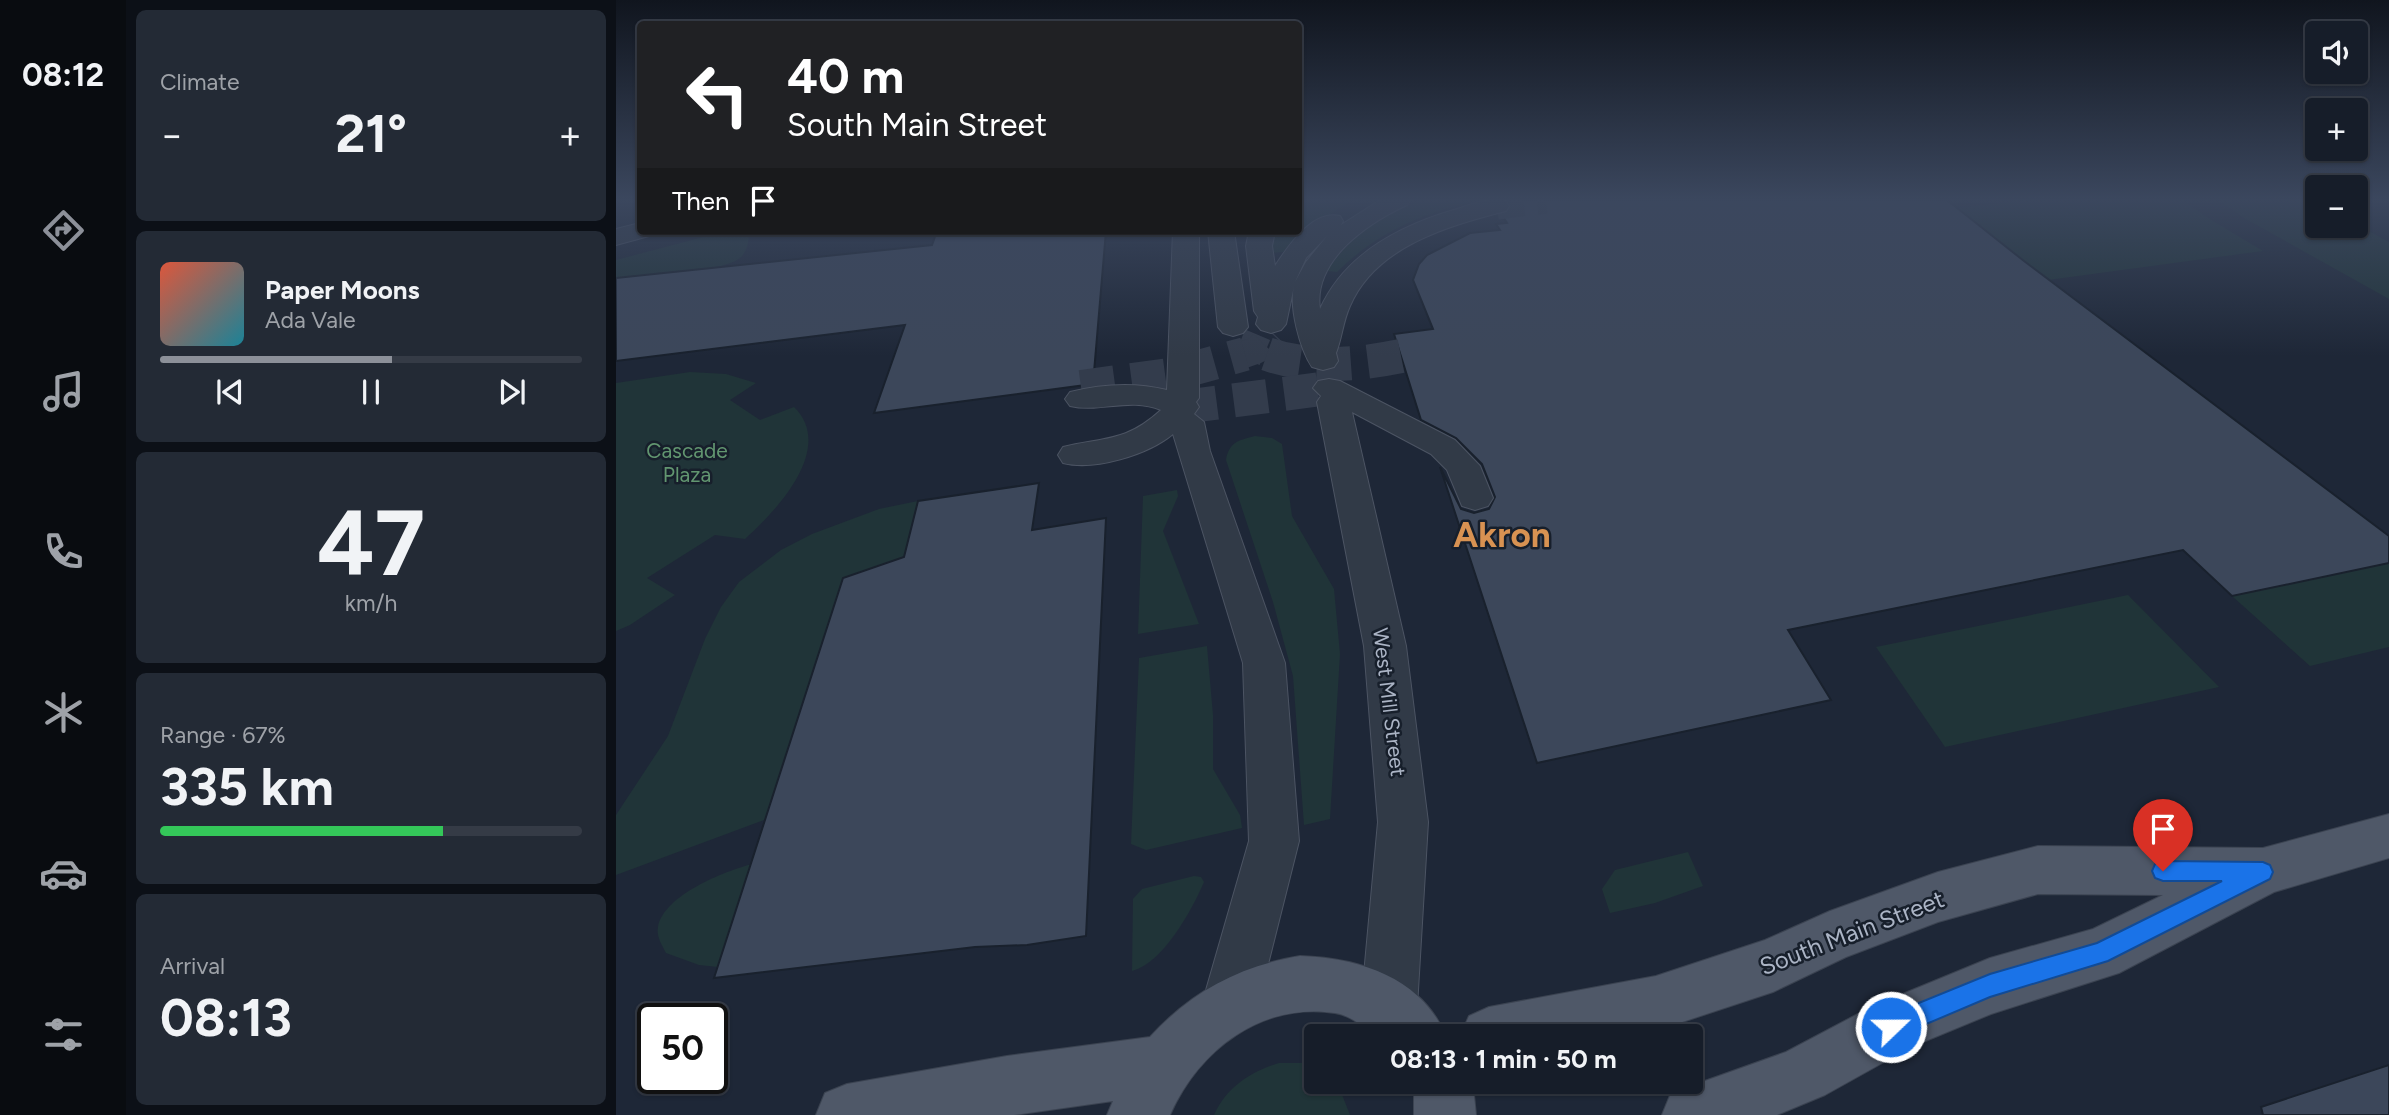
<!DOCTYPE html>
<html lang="en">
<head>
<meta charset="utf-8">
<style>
	body { margin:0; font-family:Figtree,sans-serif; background:#232a35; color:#f1f3f6; height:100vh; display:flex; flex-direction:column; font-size:26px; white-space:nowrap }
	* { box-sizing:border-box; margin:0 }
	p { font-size:23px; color:#9ea2a8 }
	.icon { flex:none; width:38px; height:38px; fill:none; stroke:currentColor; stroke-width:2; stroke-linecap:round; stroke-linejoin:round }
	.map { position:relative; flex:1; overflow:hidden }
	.drawer { display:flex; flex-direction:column; gap:10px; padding:10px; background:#0c1017; width:490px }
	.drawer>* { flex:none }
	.hud { position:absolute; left:21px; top:21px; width:665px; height:214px; border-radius:7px; box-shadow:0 2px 5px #0004,0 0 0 2px #353b46; background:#202124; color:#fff; overflow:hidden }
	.buttons { position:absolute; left:1689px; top:21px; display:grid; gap:14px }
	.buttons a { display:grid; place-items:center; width:63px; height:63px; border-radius:7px; background:#161d29; box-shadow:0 2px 5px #0004,0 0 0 2px #353b46; font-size:35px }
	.speed { position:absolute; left:21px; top:1003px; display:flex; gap:14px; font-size:35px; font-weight:700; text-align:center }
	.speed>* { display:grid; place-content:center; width:91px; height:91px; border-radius:50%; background:#161d29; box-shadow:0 2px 5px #0004,0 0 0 2px #353b46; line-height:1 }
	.speed .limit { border:4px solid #111; border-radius:10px; background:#fff; color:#111 }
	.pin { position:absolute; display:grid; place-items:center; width:60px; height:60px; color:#fff; margin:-72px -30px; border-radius:50% 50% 50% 0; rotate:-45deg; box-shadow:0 0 7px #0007 }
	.pin .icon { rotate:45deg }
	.me { position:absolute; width:77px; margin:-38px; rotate:68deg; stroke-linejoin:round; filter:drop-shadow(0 0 5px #0008) }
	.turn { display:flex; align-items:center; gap:24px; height:147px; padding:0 35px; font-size:32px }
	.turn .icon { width:91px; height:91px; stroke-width:2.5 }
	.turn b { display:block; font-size:49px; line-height:60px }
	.then { display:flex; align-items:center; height:66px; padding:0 35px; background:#0003; gap:14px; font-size:26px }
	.big { font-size:52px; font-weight:700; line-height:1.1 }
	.drawer .tile { flex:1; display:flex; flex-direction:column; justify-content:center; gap:10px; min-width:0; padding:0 24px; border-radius:10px; background:#232a35 }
	.drawer .dial { align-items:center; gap:0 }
	.dial b { font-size:91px; line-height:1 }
	.song { display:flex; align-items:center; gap:21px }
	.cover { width:84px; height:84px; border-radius:10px; background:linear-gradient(135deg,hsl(10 70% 55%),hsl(190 70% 35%)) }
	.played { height:7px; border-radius:4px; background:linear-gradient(90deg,#8c9099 55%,#353b46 55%) }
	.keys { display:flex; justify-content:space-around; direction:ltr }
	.heat { display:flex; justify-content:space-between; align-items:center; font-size:38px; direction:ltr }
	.charge { height:10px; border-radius:5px; background:linear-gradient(90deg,#34c759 67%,#353b46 0) }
	.trip { position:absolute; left:688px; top:1024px; width:399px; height:70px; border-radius:7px; background:#161d29; box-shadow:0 2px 5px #0004,0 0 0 2px #353b46; font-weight:700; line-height:70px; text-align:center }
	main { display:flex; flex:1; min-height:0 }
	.menu { display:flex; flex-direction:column; width:126px; justify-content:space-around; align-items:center; background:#090c10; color:#9ea2a8 }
	.menu .icon { width:49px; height:49px }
	.menu .current { color:#8c9099 }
	.menu b { font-size:32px; color:#f1f3f6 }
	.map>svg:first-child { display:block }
</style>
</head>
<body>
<main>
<nav class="menu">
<b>08:12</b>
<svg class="icon current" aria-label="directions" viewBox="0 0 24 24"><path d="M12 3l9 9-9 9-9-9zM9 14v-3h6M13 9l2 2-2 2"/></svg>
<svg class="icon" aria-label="music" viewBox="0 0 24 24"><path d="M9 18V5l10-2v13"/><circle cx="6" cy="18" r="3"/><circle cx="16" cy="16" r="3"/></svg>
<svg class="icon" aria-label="phone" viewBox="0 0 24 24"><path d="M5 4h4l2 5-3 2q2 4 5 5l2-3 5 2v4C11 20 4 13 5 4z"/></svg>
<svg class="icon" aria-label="climate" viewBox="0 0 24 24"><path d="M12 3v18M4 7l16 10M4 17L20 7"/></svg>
<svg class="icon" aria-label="car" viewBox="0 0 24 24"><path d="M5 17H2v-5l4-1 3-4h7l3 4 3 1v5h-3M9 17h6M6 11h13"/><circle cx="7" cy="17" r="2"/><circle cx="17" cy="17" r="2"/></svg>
<svg class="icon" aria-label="filters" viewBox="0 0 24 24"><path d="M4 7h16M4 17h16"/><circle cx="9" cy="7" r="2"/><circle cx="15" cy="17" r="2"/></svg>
</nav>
<section class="drawer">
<div class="tile"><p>Climate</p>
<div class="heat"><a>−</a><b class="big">21°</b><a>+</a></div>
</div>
<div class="tile">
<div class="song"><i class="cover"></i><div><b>Paper Moons</b><p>Ada Vale</p></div></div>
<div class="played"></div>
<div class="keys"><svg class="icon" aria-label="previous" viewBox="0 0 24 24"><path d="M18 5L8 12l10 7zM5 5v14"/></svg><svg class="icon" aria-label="pause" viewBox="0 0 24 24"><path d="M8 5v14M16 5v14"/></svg><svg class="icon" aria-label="next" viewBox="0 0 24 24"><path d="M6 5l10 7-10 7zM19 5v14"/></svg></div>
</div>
<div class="tile dial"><b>47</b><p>km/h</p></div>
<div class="tile"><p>Range · 67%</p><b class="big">335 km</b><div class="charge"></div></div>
<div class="tile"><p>Arrival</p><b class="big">08:13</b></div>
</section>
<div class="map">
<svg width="1773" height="1115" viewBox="0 0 1773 1115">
	<rect width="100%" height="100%" fill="#1e2737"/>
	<!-- green -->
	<g fill="#203438">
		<path d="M683,200h53l-51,33 -18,19 -12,1v-22h27z"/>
		<path d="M805,200h61c-58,12 -103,31 -145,72l-10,-1c22,-34 56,-57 94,-71z"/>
		<path d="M1412,200h155l25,18 55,33 -215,29 -90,-72z"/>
		<path d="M1602,200h89l10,5v21l39,-2 33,18v57l-145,-81z"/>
		<path d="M110,231h23c0,9 -1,19 -8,26 -16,16 -99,18 -125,21v-18z"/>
		<path d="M74,372l36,2 30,9 -26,17 30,20 34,-13c42,41 -18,104 -49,132l-30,-4 -68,43 28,17 -45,30 -14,6v-248z"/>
		<path d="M639,436l17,2 10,6 10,72 42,73 6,65 -10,165 -26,6 -11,-149 -20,-74 -47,-142c3,-18 13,-20 29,-24z"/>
		<path d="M561,490l1,6 -15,35 36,93 -61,10 5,-138z"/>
		<path d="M302,501l-14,56 -61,21 -76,241 -151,56v-60l52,-79 37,-97 16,-32 18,-25 42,-32 31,-16 67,-25z"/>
		<path d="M1773,563v84l-79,19 -78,-70z"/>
		<path d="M1512,595l91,92 -274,60 -69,-100z"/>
		<path d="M591,646l6,69v54l27,46 2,13 -96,22 -15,-6 8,-186z"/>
		<path d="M1072,852l15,34 -48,17 -45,10 -8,-24 13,-19z"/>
		<path d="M136,864l-34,103 -19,-2 -33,-12c-4,-8 -10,-17 -8,-26 6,-32 67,-56 94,-63z"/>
		<path d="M578,876l7,1 3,5c-12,28 -41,81 -72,89l1,-72 9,-10z"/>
		<path d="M663,1063h23l14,6v13h18l5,5 11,28h-136c13,-28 36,-43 65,-52z"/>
	</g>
	<!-- building -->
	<g fill="#3c475a" stroke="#19212d" stroke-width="2">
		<path d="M892,200h439l77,61 365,275v27l-157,33 -49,-46 -395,80 43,70 -294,63 -97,-296 21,42 13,4 15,-4 6,-12 -13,-33 -26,-26 -35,-18 -27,-86 39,-5 -20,-49 6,-16 8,-9 43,-22 30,-3 -4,-6 11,-1 -5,-8 9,-8z"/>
		<path d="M321,231h169l-13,153 -219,29 31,-88 -289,36v-83l316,-33z"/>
		<path d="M423,483l-7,47 74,-12 -20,418 -59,9 -52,2 -261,31 129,-400 61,-21 14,-56z"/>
		<path d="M1773,1065v50h-126l-2,-8z"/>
	</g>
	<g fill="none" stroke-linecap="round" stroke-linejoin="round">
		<!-- minor-tunnel-far1 -->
		<g stroke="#333c4c" stroke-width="27" stroke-dasharray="27 13" stroke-linecap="butt">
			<path d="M881,206l49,-6"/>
			<path d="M624,342l33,14"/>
			<path d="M624,356l17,-6 16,-17"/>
		</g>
		<!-- minor-tunnel -->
		<g stroke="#333c4c" stroke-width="34" stroke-dasharray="34 17" stroke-linecap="butt">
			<path d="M651,354c43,15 90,11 134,2"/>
			<path d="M465,387l89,-12 75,-21"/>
			<path d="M567,407l146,-19"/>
		</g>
		<defs>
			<g id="minor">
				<path d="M764,200h31l-4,5c-39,18 -94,55 -87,104 25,-56 81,-84 137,-100 15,-5 33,-12 49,-8l3,5 -3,5c-58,15 -130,35 -156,95 -7,15 -8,32 -14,47l2,8 -4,6 -11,3 -11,-3c-12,-18 -23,-59 -18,-81l-8,38 -5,6 -10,3 -10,-3 -5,-6 2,-7 -4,-6 -8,-65 3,-15h26l-3,15 3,20c13,-20 38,-57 65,-50l3,5 -2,4zM711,236l-21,26 -11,20 11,-24z"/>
				<path d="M24,223v8h13l-4,5 -33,9v-16z"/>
				<path d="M557,231h26v167l-3,4 3,5 -5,7 10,8 6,29 75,212 14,178 -41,163 -8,20 -20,8 -20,-8 -8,-20 47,-163 -6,-178 -70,-229c-25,21 -79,37 -110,29l-5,-8 5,-8c42,-10 63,-5 98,-37 -31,-13 -61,3 -91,-4l-5,-7 5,-7c32,-8 65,-10 97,-2z"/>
				<path d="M592,231h26l14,96 -5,6 -10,3 -10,-3 -5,-6z"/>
				<path d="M713,379l11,2 115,59 25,26 13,32 -5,8 -13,4 -13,-4 -15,-36 -16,-16 -79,-42 54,234 22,176 -11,185 -8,20 -20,8 -20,-8 -8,-20 17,-185 -14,-176 -47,-244 4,-6 -8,-8 5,-7z"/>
			</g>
			<g id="major">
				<path d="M1773,814v44l-115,34 -155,81 -128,41 -80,33 -86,48 -48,20h-115l9,-22 115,-41 85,-45 119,-49 103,-29 70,-34 -125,-1 -100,28 -92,35 -73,35 -133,44h-180l9,-20 20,-9 167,-31 109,-36 65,-29 108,-39 100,-26 225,2z"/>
				<path d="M684,956c59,2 121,21 146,80 -13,0 -61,3 -69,-1 -16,-8 -24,-19 -42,-22 -74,-11 -136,37 -165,102h-63l6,-14 -99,14h-198l9,-22 22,-9 160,-28 143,-19c41,-45 89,-71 150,-81z"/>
				<path d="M792,1082h61l5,13 2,20h-62v-19z"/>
			</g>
		</defs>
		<!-- minor casing -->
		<use href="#minor" stroke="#4c5463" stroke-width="2"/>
		<!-- major casing -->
		<use href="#major" stroke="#3b4351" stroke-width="2"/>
		<!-- minor -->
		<use href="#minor" fill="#313a47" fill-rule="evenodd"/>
		<!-- major -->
		<use href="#major" fill="#4f5868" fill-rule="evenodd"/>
	</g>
	<!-- sky -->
	<linearGradient id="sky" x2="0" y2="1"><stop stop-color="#10151e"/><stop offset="0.56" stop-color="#3b475e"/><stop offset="1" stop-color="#3b475e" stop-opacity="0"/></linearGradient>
	<rect width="1773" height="356" fill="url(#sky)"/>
	<!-- route -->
	<path fill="#1a73e8" stroke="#114b97" stroke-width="2" d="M1547,861l100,1 7,3 3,7 -3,7 -162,82 -118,36 -99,42 -9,-4 -3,-8 3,-9 108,-44 107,-31 125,-62h-59l-8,-3 -3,-7 3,-7z"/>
	<g text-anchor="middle" stroke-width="5" stroke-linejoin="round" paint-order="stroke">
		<!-- park labels -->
		<g font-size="21" fill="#629670" stroke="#171f2b">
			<text x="71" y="458">Cascade<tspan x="71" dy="24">Plaza</tspan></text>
		</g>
		<!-- street labels -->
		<g font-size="21" fill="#abb4c5" stroke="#171f2b">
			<text transform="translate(773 702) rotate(83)" y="7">West Mill Street</text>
		</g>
		<!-- near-street labels -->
		<g font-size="24" fill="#abb4c5" stroke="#171f2b">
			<text transform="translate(1236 933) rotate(-21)" y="8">South Main Street</text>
		</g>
		<!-- town labels -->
		<g font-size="35" font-weight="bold" fill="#d89252" stroke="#171f2b">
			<text x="886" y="547">Akron</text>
		</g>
	</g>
</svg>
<div class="buttons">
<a><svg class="icon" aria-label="sound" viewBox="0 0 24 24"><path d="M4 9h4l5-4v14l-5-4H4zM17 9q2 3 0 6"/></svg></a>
<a>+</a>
<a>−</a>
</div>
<div class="speed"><div class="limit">50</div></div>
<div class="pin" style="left:1547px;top:871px;background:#d93025"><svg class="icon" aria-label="arrive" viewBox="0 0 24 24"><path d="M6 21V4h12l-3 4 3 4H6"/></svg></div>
<svg class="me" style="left:1275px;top:1027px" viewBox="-20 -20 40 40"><circle r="17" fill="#1a73e8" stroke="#fff" stroke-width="3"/><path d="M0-11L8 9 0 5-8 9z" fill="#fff"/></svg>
<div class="trip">08:13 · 1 min · 50 m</div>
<div class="hud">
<div class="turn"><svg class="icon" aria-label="left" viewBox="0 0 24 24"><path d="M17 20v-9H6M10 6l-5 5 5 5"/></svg><div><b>40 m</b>South Main Street</div></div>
<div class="then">Then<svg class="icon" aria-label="arrive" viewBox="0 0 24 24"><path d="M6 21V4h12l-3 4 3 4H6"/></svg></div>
</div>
</div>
</main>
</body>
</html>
